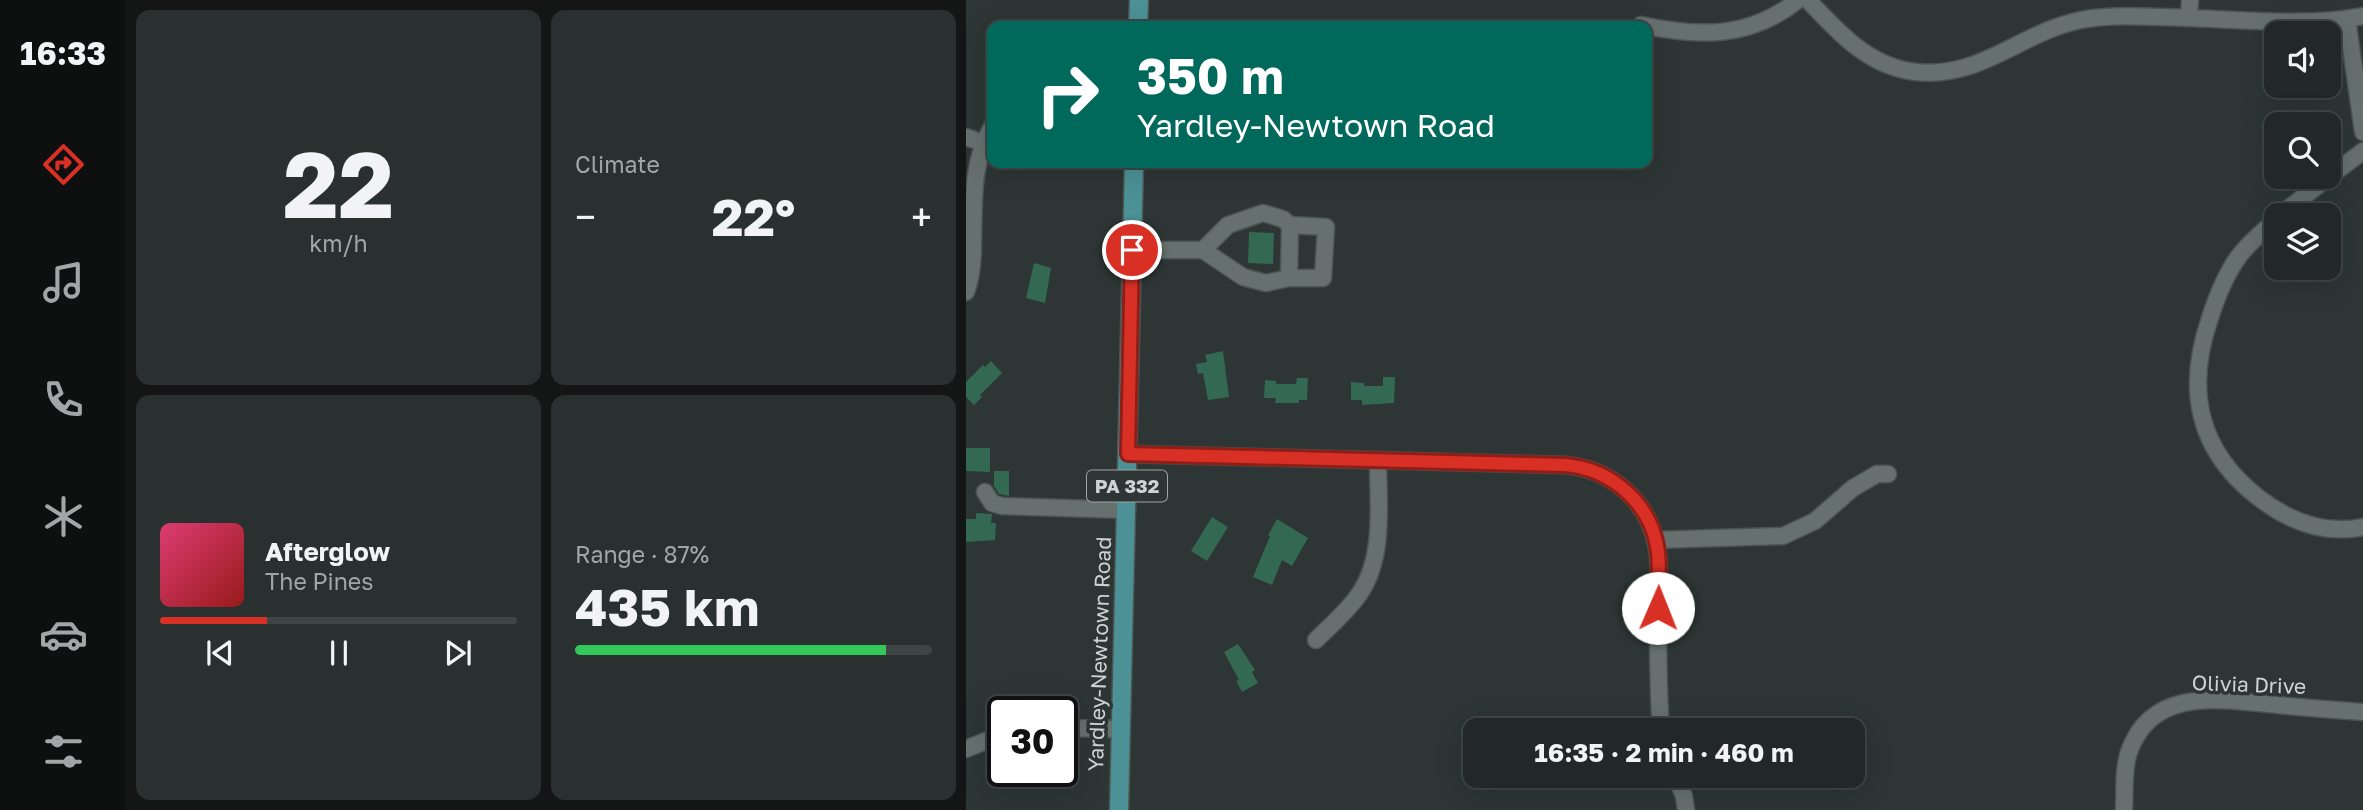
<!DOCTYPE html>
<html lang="en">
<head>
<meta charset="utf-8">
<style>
	body { margin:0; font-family:"Golos Text",sans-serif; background:#2a302f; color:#f1f3f6; height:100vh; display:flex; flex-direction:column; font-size:26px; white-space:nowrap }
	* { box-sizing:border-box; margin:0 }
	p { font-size:23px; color:#a2a6a7 }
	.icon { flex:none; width:38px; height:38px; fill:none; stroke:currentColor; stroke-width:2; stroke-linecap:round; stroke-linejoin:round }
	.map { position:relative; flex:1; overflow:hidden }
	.panel { display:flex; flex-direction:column; gap:10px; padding:10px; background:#131615; width:840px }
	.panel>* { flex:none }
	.hud { position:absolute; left:21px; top:21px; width:665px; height:147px; border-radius:14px; box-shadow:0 7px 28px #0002,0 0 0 2px #3f4444; background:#00695c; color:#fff; overflow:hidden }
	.controls { position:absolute; left:1298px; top:21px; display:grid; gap:14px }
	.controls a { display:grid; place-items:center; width:77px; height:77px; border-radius:14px; background:#222827; box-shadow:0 7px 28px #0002,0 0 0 2px #3f4444; font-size:35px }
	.speed { position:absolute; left:21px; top:696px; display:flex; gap:14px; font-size:35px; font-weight:700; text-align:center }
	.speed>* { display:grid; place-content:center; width:91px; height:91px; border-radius:50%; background:#222827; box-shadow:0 7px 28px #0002,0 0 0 2px #3f4444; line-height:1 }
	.speed .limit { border:4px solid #111; border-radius:10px; background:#fff; color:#111 }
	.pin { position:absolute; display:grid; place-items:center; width:60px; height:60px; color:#fff; margin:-30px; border:4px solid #fff; border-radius:50%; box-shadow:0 2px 7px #0007 }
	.me { position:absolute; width:77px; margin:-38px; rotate:1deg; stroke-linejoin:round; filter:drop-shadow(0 0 5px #0008) }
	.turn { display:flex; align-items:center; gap:24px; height:147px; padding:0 35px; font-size:32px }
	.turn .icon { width:91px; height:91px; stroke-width:2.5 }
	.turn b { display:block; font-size:49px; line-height:60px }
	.big { font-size:52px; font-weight:700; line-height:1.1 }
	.panel .tile { flex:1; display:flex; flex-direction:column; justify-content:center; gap:10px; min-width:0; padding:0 24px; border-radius:14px; background:#2a302f }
	.panel .dial { align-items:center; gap:0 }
	.dial b { font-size:91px; line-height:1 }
	.song { display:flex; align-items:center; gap:21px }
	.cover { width:84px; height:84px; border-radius:10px; background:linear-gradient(135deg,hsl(340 70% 55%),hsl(0 70% 35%)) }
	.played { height:7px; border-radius:4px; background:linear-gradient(90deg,#d93025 30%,#3f4444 30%) }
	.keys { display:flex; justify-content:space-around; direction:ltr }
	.heat { display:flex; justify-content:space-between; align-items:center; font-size:38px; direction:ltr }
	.charge { height:10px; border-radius:5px; background:linear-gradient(90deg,#34c759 87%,#3f4444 0) }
	.panel .tiles { flex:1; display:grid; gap:10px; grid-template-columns:repeat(2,1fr) }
	.trip { position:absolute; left:497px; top:718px; width:402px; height:70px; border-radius:14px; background:#222827; box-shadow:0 7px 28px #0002,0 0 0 2px #3f4444; font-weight:700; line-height:70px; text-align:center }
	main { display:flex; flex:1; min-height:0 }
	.menu { display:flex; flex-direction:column; width:126px; justify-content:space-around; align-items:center; background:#0e1010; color:#a2a6a7 }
	.menu .icon { width:49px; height:49px }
	.menu .current { color:#d93025 }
	.menu b { font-size:32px; color:#f1f3f6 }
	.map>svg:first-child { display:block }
</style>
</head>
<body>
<main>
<nav class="menu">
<b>16:33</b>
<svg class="icon current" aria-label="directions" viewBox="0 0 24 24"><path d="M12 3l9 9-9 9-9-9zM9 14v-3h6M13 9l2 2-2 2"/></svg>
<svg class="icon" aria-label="music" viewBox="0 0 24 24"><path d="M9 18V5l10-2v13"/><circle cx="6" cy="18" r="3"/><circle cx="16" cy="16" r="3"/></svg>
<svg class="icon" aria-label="phone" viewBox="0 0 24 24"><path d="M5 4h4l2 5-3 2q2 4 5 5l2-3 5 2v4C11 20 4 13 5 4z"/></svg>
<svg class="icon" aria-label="climate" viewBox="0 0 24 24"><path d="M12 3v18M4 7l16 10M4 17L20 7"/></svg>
<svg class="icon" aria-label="car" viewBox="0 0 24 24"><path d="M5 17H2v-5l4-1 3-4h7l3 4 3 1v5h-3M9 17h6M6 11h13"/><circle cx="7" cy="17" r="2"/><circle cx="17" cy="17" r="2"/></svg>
<svg class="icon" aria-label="filters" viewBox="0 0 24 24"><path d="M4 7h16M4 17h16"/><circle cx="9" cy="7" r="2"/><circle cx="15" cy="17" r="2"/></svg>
</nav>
<section class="panel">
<div class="tiles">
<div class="tile dial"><b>22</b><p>km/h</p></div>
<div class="tile"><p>Climate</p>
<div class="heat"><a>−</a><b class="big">22°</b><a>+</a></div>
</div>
<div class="tile">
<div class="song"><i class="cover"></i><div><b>Afterglow</b><p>The Pines</p></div></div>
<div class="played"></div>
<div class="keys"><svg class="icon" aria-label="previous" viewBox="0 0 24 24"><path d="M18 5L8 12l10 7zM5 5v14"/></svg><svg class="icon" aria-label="pause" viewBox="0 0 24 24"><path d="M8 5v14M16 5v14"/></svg><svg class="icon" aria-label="next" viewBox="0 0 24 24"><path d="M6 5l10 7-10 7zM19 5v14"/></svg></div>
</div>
<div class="tile"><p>Range · 87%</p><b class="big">435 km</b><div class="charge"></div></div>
</div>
</section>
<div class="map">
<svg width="1397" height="810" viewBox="0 0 1397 810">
	<rect width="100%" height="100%" fill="#2d3634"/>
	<!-- building -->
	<g fill="#336852">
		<path d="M283,232l25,1 -1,31 -25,-1z"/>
		<path d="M68,263l17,5 -6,35 -19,-5z"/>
		<path d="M257,351l6,46 -21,3 -5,-27 -5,1 -2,-10 11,-2 -2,-7z"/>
		<path d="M25,361l11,12 -22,22 2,2 -8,8 -8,-8v-15l17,-17 2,2z"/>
		<path d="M417,377h12l-1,26 -32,2v-5h-11v-18l13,1v3h19z"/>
		<path d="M331,378h11l-1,22h-8v3h-24l1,-5h-12l1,-18 11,1v3h20z"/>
		<path d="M0,448h24v24l-24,-1z"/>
		<path d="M28,471h15v25l-10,-2 -5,-8z"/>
		<path d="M10,513l16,1 -1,9h5l-1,17 -29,2v-23h10z"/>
		<path d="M246,517l16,10 -21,34 -16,-10z"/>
		<path d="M311,519l31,19 -16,28 -10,-6 -10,25 -19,-8 17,-41 -2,-1z"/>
		<path d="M272,644l17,26 -3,2 6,11 -16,9 -6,-11 3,-1 -15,-28z"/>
	</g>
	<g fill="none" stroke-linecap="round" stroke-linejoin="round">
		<defs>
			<g id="minor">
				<path d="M842,0c31,33 61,67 108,72 65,7 105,-40 165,-52 26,-5 53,-4 80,-3 64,1 139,11 202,-1"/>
				<path d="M1223,18l1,-18"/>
				<path d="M1381,19l16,113"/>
				<path d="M675,25c58,12 108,14 157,-25"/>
				<path d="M0,137l17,6"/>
				<path d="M1363,177l34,-26"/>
				<path d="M297,213l20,6 7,6 36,2 -3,51h-34l-23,5 -23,-6 -40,-27 25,-25z"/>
				<path d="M1314,215l49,-38"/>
				<path d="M1311,219c-13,11 -27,23 -38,37 -14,19 -22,40 -29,62 -25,72 -12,133 49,180 30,23 66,37 104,29"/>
				<path d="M166,250h71"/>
				<path d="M323,278l1,-53"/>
				<path d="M0,292c6,-16 7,-32 7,-48 1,-41 -2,-82 19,-117"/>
				<path d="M162,454l437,11c46,4 84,36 92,83 4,22 1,47 1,69 0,38 0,75 3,113"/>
				<path d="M19,492l7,11 10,3 125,4"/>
				<path d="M689,540l128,-4 32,-15 38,-33 24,-14h11"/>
				<path d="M350,640c15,-15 32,-29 44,-47 25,-37 18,-90 18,-133"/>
				<path d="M96,728l59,1"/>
				<path d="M0,749l37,-15"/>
				<path d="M709,775l9,21 2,14"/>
				<path d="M1158,810c1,-19 -1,-41 5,-58 23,-67 95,-52 149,-47 28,3 57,5 85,7"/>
			</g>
			<g id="major">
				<path d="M172,26l1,-26"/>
				<path d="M153,810l15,-647"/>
			</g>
		</defs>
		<!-- minor casing -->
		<use href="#minor" stroke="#4c5453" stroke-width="19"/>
		<!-- major casing -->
		<use href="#major" stroke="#4c5453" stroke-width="21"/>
		<!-- minor -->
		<use href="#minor" stroke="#66706f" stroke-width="16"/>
		<!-- major -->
		<use href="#major" stroke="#4c9196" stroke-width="18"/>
	</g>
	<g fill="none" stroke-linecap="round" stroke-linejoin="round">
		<defs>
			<path id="route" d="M166,250l-4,204 437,11c47,4 87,39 93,87 2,18 0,37 0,56"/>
		</defs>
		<!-- route casing -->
		<use href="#route" stroke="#8d1f18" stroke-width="18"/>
		<!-- route -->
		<use href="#route" stroke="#d93025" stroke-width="12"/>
	</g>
	<g text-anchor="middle" stroke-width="7" stroke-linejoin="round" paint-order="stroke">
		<!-- shield labels -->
		<rect fill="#2d3634" stroke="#9ea5a3" stroke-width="2" x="121" y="470.5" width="80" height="31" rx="5"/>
		<g font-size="19" font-weight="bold" fill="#ced4d3">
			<text x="161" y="493">PA 332</text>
		</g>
		<!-- street labels -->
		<g font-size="21" fill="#ced4d3" stroke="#2d3634">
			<text transform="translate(134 654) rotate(-88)" y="7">Yardley-Newtown Road</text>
			<text transform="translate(1283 685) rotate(2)" y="7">Olivia Drive</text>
		</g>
	</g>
</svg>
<div class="controls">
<a><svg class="icon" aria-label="sound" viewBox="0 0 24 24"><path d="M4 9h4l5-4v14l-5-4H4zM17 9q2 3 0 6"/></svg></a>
<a><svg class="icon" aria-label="search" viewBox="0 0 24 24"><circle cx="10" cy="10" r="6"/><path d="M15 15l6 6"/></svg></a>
<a><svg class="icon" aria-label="layers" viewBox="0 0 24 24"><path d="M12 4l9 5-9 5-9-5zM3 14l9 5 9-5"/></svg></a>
</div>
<div class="speed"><div class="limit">30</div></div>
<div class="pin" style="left:166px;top:250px;background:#d93025"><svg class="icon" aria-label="arrive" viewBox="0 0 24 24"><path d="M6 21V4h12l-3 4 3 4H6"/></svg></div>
<svg class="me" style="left:692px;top:608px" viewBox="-20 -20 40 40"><circle r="19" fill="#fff"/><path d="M0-13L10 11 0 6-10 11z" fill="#d93025"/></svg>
<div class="trip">16:35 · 2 min · 460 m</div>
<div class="hud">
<div class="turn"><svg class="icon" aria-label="right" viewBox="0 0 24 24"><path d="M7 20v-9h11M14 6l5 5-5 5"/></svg><div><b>350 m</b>Yardley-Newtown Road</div></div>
</div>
</div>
</main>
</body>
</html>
